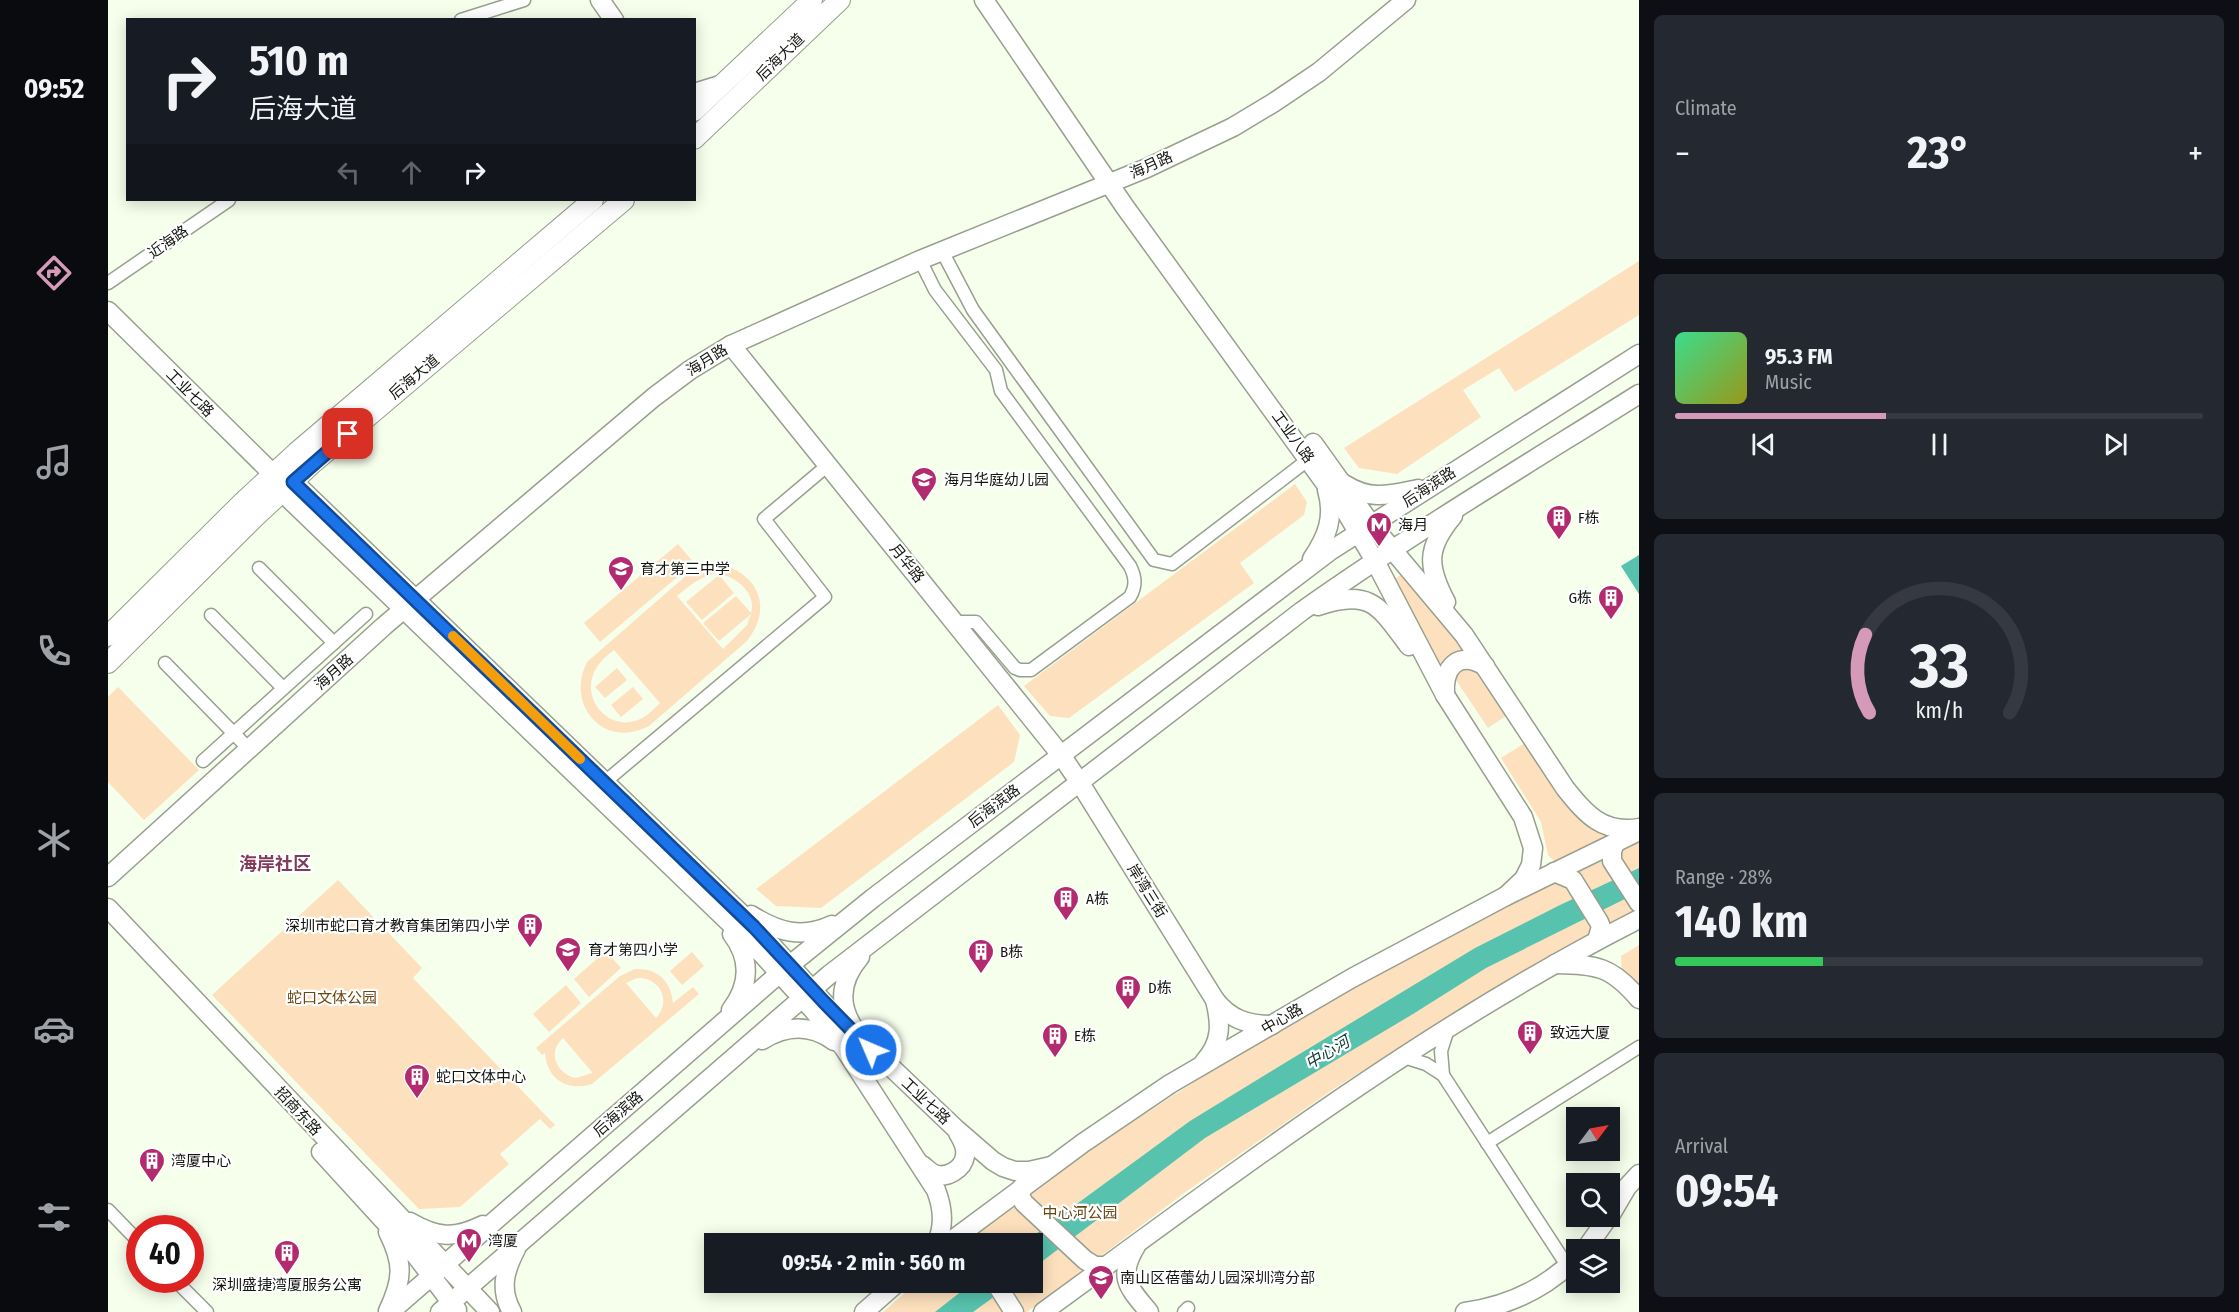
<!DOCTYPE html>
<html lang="en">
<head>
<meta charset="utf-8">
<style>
	body { margin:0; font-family:"Fira Sans Condensed","Noto Sans SC",sans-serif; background:#242831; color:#f1f3f6; height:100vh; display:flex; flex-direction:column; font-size:22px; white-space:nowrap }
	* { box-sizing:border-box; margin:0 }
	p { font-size:20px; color:#9ea1a6 }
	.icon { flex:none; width:33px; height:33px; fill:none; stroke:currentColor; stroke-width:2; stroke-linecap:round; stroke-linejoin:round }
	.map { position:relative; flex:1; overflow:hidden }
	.panel { display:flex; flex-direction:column; gap:15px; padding:15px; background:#0d0f14; width:600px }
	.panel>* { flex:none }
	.guide { position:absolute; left:18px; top:18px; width:570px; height:183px; border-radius:0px; box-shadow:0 3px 15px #0003; background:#171b24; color:#f1f3f6; overflow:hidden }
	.needle { width:39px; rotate:58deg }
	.buttons { position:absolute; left:1458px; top:1107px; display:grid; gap:12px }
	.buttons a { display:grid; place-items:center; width:54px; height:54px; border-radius:0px; background:#171b24; box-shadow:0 3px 15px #0003; font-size:30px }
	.speed { position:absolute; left:18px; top:1215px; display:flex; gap:12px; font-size:30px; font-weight:700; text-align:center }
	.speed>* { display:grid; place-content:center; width:78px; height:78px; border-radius:50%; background:#171b24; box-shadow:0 3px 15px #0003; line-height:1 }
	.speed .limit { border:9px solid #d22; background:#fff; color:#111 }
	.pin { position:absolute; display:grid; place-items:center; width:51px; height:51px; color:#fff; margin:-26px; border-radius:12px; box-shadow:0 3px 9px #0006 }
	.me { position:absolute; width:66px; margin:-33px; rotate:315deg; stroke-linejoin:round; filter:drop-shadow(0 0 4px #0008) }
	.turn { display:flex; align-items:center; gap:21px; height:126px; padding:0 24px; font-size:27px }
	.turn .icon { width:78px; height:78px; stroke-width:2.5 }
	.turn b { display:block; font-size:42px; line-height:51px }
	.lanes { display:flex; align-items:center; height:57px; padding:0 24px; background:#0003; justify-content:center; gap:30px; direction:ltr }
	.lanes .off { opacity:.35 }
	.big { font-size:45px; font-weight:700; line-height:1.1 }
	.panel .tile { flex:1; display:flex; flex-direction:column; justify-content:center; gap:9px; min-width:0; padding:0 21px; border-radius:9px; background:#242831 }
	.panel .dial { align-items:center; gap:0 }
	.dial svg { height:156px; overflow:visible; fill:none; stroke:#363941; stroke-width:7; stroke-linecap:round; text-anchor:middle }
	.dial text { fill:#f1f3f6; stroke:none }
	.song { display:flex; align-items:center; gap:18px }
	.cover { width:72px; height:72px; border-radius:9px; background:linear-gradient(135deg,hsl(150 70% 55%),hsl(60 70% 35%)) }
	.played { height:6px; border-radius:3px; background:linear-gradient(90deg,#d599b9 40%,#363941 40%) }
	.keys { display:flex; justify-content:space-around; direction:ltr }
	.heat { display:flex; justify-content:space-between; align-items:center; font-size:33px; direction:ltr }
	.charge { height:9px; border-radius:4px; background:linear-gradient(90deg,#34c759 28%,#363941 0) }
	.trip { position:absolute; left:596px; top:1233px; width:339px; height:60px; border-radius:0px; background:#171b24; box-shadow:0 3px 15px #0003; font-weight:700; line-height:60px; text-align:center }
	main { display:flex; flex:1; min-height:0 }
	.dock { display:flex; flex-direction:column; width:108px; justify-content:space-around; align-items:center; background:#090b0e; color:#9ea1a6 }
	.dock .icon { width:42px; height:42px }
	.dock .active { color:#d599b9 }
	.dock b { font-size:27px; color:#f1f3f6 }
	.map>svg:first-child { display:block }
</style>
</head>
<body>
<main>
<nav class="dock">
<b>09:52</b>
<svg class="icon active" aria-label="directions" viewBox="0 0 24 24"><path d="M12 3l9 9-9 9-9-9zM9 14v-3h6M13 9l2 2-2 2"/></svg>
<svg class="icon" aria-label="music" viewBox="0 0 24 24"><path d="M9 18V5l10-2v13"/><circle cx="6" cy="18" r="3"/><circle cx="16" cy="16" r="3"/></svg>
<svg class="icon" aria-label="phone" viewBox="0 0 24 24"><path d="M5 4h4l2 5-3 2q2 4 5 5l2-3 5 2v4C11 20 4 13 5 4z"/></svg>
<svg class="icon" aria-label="climate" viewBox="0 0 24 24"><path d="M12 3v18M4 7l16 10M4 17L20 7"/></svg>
<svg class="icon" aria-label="car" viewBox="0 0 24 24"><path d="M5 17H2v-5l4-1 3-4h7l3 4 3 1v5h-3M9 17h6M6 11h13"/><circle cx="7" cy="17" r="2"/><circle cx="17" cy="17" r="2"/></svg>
<svg class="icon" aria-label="filters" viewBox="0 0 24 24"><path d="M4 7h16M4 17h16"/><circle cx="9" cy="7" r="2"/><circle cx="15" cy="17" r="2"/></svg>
</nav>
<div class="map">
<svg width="1531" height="1312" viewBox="0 0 1531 1312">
	<rect width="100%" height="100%" fill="#f6feec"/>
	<!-- green -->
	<g fill="#fde1be" fill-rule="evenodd">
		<path d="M1531,261v54l-124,77 -16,-24 -36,22 18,27 -84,57 -38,-6 -15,-20z"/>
		<path d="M1187,484l12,18 -3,13 -64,48 14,20 -185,135 -19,-2 -26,-30z"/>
		<path d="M570,544l16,19 -94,79 -16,-19z"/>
		<path d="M613,564c38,11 52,44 26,77l-98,85c-45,24 -84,-21 -62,-64l101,-88 19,-9zM610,573c18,4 39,20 33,40l-15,-17 -33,27 16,18 32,-27 -4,11 -24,24 -46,-53c13,-11 24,-20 41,-23zM506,650l46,53c-6,6 -14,14 -22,17 -28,11 -55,-18 -45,-45 4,-11 12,-18 21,-25z"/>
		<path d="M1295,573l64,78 -23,20 -49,-92z"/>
		<path d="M611,575l15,18 -32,27 -16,-18z"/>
		<path d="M1366,664l35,50 -21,14 -32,-48 -1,-8z"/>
		<path d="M509,668l10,12 -22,18 -10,-11z"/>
		<path d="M10,687l81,83 -55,50 -36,-38v-85z"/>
		<path d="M525,687l10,12 -22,18 -10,-12z"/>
		<path d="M890,705l22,30 -6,27 -193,146 -45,-2 -20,-17z"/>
		<path d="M1420,741l77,93v5l-49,24 -8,-8 -7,-33 -40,-64z"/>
		<path d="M1531,841v68l-126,67 -178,112 -151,105 -157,119h-144l33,-29 116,-1v-38l-69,-1 124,-92 115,-74 163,-95 141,-77z"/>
		<path d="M230,880l84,88 -9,10 142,147 -5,4 -10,-10 -40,35 9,10 -49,43 -41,2 -207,-214z"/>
		<path d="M1531,945v41l-17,-16 -1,-14z"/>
		<path d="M498,951l15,17 -32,29 -15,-18z"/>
		<path d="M584,952l12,14 -22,19 -12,-14z"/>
		<path d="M527,969c23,-1 36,12 38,34l20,-16 6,7 -107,90c-25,8 -45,-5 -47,-31l-3,2 -6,-7 84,-72zM529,978c23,-1 35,23 19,40l-30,-35zM455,1038l29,34v1l-16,5c-20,-4 -29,-26 -13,-40z"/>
		<path d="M458,985l15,18 -32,29 -16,-18z"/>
	</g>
	<!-- water -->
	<g fill="#57c3ae">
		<path d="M1531,555v39l-18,-28z"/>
		<path d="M1531,868v24l-153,76 -73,46 -208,124 -173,131v-25h-10l168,-123 98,-60 187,-113 85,-43z"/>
		<path d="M864,1283h41l-40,29h-38z"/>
	</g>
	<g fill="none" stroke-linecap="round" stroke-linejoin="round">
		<defs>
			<g id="street">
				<path d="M353,20l63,-20"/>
				<path d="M834,251l31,59 181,250 18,4 137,-105"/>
				<path d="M812,260l15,30 61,80 5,21 129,175c6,12 6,20 0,31l-99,73h-11l-5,-2 -39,-46h-22"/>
				<path d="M0,283l121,-83"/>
				<path d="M151,568l75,75"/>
				<path d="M103,615l72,73"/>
				<path d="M57,663l84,86"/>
				<path d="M95,761l163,-147"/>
				<path d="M492,786l225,-189 -61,-78 64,-54"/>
				<path d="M1296,1057l22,7 17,11 125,192"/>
				<path d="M1335,1075l-2,-24 7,-22"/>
				<path d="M1379,1143l152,-96"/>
				<path d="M0,1210l32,33"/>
				<path d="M67,1280l32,32"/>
				<path d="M1076,1312l4,-4"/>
			</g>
			<g id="secondary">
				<path d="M492,0l14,20"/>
				<path d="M876,0l141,207 221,305 29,49 70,134 78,122 10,31 -2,17 -7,14 -18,17"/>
				<path d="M586,93l29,-9"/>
				<path d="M0,311l165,163 9,18 479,461 53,58 30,37 92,142c7,18 9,36 0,54"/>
				<path d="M623,345l330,410 19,28 135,217c15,19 32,25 57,25"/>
				<path d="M1205,443l58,81 93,111 101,153c21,26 37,46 74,40"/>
				<path d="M171,477l14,4 462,446 75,82 126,120 37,32 10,6 12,4h14l22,-5"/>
				<path d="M1236,484c27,17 45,11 74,5"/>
				<path d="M1204,559c15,-22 23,-42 15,-69"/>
				<path d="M1338,602c-19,-36 -20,-54 7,-86"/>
				<path d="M1210,606c53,-18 61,0 91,40"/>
				<path d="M1337,695c-2,-28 13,-45 40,-29"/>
				<path d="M1507,843l-3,8v10l27,42"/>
				<path d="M1446,872l19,8 26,42 2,5 -4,13"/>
				<path d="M0,877l276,-251 270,-229 36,-27 41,-25 189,-85 227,-92 86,-41 40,-24 46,-31 87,-72"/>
				<path d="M0,908l382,404"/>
				<path d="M643,915c27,17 51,24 81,10"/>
				<path d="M1447,964c43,1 56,2 84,35"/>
				<path d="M623,1010c19,-25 20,-51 1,-76"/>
				<path d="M744,1025c-15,-24 -10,-47 8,-68"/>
				<path d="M654,1040c24,-15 49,-16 72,1"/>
				<path d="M1096,1062c18,-20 17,-38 11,-62"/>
				<path d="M213,1152l96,105 40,53"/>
				<path d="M814,1165c4,3 8,7 12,9 13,5 29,-5 31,-18 2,-9 -3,-16 -7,-23"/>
				<path d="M914,1187l-2,9 4,7 61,57 10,6h11"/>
				<path d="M1502,1216l17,-29 12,-13"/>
				<path d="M302,1222c28,16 44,17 73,3"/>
				<path d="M280,1232c16,32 15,47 0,79"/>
				<path d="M839,1244l136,-101 87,-59 182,-106 154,-82 131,-64"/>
				<path d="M1028,1246c-19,31 -8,41 13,66"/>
				<path d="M1477,1250l24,-34"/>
				<path d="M887,1282l19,30"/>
				<path d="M282,1312l390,-339 93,-75 457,-347 309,-197"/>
				<path d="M332,1312l389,-337 473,-364c109,-77 224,-146 337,-217"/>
				<path d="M404,1312c-13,-23 -7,-42 4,-63"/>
				<path d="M756,1312l34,-30"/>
				<path d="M935,1312c192,-140 383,-285 596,-393"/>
				<path d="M1357,1312c44,-6 80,-23 111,-54"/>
			</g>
			<g id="primary">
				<path d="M586,111l118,-111"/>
				<path d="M586,139l146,-139"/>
				<path d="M0,636l135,-134 54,-50 296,-252"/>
				<path d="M0,663l147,-146 59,-55 310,-262"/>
			</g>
		</defs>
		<!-- street casing -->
		<use href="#street" stroke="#989f8f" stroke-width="15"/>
		<!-- secondary casing -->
		<use href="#secondary" stroke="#989f8f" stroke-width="21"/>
		<!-- primary casing -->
		<use href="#primary" stroke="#989f8f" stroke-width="22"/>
		<!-- street -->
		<use href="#street" stroke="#fff" stroke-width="12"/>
		<!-- secondary -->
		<use href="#secondary" stroke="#fff" stroke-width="18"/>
		<!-- primary -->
		<use href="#primary" stroke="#fff" stroke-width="20"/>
	</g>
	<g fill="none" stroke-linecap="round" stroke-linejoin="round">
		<defs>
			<path id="route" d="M240,434l-55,48 461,445 70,75 47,48"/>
		</defs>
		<!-- route casing -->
		<use href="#route" stroke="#114b97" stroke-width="15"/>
		<!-- route -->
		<use href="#route" stroke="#1a73e8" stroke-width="10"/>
		<!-- slow -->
		<path stroke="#f59e0b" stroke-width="10" d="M345,636l127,123"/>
	</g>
	<!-- icons -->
	<defs>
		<symbol id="school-pin" viewBox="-11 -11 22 30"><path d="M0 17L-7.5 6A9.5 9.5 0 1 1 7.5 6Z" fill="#b22b6e" stroke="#fff"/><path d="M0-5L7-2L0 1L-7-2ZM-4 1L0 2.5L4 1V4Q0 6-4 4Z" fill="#fff"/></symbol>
		<symbol id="building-pin" viewBox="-11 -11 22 30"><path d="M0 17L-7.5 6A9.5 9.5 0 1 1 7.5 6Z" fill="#b22b6e" stroke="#fff"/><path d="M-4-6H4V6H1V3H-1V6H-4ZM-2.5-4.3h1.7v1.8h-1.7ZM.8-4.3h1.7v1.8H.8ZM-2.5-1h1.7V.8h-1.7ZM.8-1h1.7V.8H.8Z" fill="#fff"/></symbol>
		<symbol id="metro-pin" viewBox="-11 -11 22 30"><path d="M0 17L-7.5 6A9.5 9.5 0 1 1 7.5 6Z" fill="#b22b6e" stroke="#fff"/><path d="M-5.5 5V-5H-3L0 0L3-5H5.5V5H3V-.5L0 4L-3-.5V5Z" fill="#fff"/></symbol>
	</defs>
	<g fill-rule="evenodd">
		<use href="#school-pin" x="801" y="465" width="30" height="40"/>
		<use href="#building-pin" x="1436" y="503" width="30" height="40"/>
		<use href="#metro-pin" x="1256" y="510" width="30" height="40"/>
		<use href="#school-pin" x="498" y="554" width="30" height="40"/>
		<use href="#building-pin" x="1488" y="583" width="30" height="40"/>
		<use href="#building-pin" x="943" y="884" width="30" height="40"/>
		<use href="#building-pin" x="407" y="911" width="30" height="40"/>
		<use href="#school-pin" x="445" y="935" width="30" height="40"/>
		<use href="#building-pin" x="858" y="937" width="30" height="40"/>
		<use href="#building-pin" x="1005" y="973" width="30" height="40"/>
		<use href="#building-pin" x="1407" y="1018" width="30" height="40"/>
		<use href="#building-pin" x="932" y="1021" width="30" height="40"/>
		<use href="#building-pin" x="294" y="1062" width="30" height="40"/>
		<use href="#building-pin" x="29" y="1146" width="30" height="40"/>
		<use href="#metro-pin" x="346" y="1226" width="30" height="40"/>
		<use href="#building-pin" x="164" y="1238" width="30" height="40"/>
		<use href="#school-pin" x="978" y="1263" width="30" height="40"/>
	</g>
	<g text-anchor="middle" stroke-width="4.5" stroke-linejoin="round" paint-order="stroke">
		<!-- street labels -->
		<g font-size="15" fill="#141711" stroke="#fff">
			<text transform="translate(672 57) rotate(-44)" y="5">后海大道</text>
			<text transform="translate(1043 165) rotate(-24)" y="5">海月路</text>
			<text transform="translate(60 242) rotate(-35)" y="5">近海路</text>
			<text transform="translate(599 360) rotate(-32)" y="5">海月路</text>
			<text transform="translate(306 377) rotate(-40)" y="5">后海大道</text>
			<text transform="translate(82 393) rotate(45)" y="5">工业七路</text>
			<text transform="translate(1185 437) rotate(54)" y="5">工业八路</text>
			<text transform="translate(1321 487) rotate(-33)" y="5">后海滨路</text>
			<text transform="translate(799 563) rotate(51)" y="5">月华路</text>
			<text transform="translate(226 672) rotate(-42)" y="5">海月路</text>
			<text transform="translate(886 806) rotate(-37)" y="5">后海滨路</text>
			<text transform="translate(1039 891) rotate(58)" y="5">岸湾三街</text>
			<text transform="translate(1174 1019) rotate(-30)" y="5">中心路</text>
			<text transform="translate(818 1101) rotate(43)" y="5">工业七路</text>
			<text transform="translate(190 1111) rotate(47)" y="5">招商东路</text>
			<text transform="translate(510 1114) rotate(-41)" y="5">后海滨路</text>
		</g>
		<!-- poi labels -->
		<g font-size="15" fill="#141711" stroke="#fff" text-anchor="start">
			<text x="836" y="485">海月华庭幼儿园</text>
			<text x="1470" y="523">F栋</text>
			<text x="1290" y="530">海月</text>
			<text x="532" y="574">育才第三中学</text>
			<text x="1484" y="603" text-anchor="end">G栋</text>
			<text x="978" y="904">A栋</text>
			<text x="402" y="931" text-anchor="end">深圳市蛇口育才教育集团第四小学</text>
			<text x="480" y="955">育才第四小学</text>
			<text x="892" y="957">B栋</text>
			<text x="1040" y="993">D栋</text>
			<text x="1442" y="1038">致远大厦</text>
			<text x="966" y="1041">E栋</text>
			<text x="328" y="1082">蛇口文体中心</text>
			<text x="63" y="1166">湾厦中心</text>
			<text x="380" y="1246">湾厦</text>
			<text x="1012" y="1283">南山区蓓蕾幼儿园深圳湾分部</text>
			<text x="179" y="1290" text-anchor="middle">深圳盛捷湾厦服务公寓</text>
		</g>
		<!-- park labels -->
		<g font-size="15" fill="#694712" stroke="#fff">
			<text x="224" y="1003">蛇口文体公园</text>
			<text x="972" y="1218">中心河公园</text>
		</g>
		<!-- water labels -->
		<g font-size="16" font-style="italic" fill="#104139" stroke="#fff">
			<text transform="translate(1219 1052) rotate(-31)" y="6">中心河</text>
		</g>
		<!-- quarter labels -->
		<g font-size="18" font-weight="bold" fill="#803b58" stroke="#fff">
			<text x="167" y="870">海岸社区</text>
		</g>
	</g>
</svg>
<div class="buttons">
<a><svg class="needle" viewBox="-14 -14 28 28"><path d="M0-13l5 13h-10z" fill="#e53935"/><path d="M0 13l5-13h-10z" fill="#9ea1a6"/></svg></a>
<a><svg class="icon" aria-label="search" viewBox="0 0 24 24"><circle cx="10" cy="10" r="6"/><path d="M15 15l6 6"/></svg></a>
<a><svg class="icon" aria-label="layers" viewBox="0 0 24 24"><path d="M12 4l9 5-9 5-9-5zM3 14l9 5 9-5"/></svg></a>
</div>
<div class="speed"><div class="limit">40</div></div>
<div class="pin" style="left:240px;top:434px;background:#d93025"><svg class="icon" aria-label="arrive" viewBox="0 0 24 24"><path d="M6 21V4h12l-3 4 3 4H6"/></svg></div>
<svg class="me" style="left:763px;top:1050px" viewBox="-20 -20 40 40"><circle r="17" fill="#1a73e8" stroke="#fff" stroke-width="3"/><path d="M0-11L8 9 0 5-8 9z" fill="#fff"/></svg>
<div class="trip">09:54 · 2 min · 560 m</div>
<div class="guide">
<div class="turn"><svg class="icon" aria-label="right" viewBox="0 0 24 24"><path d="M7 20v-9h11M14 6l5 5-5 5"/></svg><div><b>510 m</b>后海大道</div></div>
<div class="lanes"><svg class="icon off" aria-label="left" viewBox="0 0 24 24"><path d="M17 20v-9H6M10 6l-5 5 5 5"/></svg><svg class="icon off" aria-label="ahead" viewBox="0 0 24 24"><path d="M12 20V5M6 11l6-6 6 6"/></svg><svg class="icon" aria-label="right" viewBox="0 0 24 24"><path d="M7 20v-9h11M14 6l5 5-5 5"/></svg></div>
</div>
</div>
<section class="panel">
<div class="tile"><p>Climate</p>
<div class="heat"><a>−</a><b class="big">23°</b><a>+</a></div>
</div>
<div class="tile">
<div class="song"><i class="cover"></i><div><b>95.3 FM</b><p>Music</p></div></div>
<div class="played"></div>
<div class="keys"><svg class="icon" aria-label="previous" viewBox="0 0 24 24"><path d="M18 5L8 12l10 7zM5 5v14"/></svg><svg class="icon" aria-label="pause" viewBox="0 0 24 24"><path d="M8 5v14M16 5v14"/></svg><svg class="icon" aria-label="next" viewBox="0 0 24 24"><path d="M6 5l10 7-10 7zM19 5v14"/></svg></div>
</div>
<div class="tile dial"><svg viewBox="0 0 100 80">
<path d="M14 69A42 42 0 1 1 86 69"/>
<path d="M14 69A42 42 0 0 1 12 29" stroke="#d599b9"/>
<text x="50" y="56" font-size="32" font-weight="700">33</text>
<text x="50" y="72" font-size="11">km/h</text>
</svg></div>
<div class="tile"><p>Range · 28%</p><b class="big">140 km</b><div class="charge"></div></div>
<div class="tile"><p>Arrival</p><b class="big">09:54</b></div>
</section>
</main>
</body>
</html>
